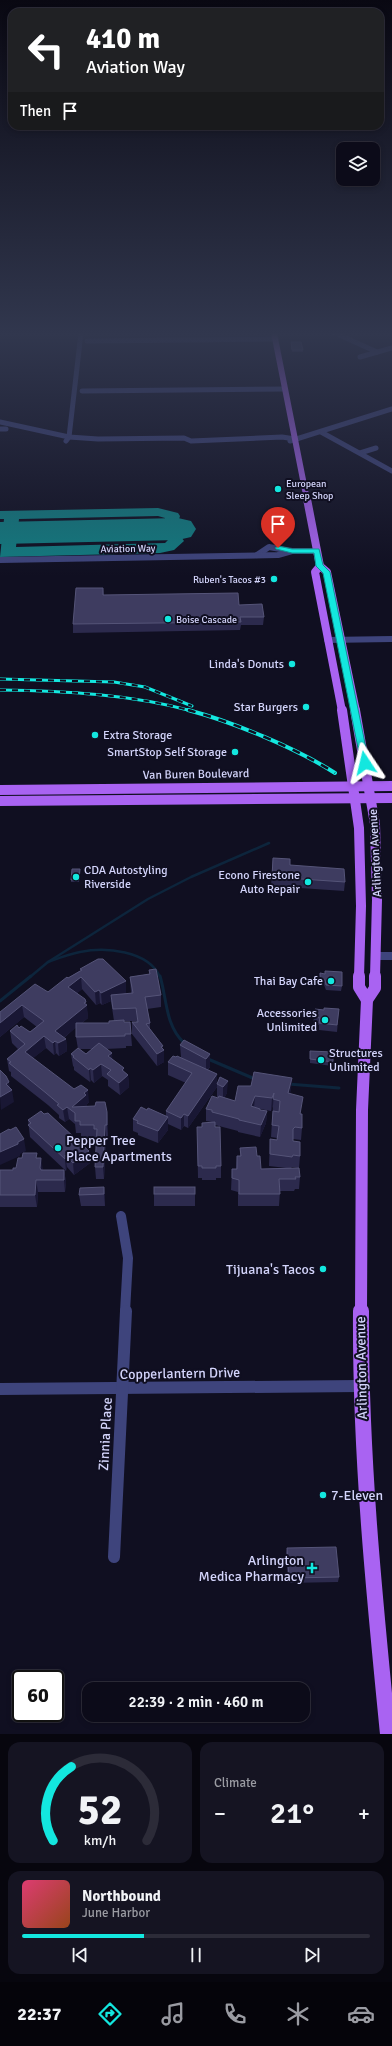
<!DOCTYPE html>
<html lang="en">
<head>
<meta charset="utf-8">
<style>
	body { margin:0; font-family:Signika,sans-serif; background:#151422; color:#f1f3f6; height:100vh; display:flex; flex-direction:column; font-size:15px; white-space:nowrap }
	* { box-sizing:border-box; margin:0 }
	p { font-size:13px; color:#9a9ba2 }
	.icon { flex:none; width:22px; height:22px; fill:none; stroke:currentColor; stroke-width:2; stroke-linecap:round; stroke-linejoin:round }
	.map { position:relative; height:1734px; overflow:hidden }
	.panel { display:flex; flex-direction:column; gap:8px; padding:8px; background:#07060e; flex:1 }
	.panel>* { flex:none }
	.banner { position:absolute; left:8px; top:8px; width:376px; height:122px; border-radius:12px; box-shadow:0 2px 6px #0003,0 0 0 1px #2c2b38; background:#202124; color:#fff; overflow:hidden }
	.buttons { position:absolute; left:336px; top:142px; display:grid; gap:8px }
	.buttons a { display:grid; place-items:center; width:44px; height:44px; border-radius:8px; background:#0c0b19; box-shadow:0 2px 6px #0003,0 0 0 1px #2c2b38; font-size:20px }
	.speed { position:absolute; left:12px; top:1670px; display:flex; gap:8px; font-size:20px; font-weight:700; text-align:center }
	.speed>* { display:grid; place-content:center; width:52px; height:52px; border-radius:50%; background:#0c0b19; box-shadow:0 2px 6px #0003,0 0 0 1px #2c2b38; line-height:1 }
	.speed .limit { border:2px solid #111; border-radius:6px; background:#fff; color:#111 }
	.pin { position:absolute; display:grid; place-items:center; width:34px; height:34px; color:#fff; margin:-41px -17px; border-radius:50% 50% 50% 0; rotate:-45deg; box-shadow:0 0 4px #0007 }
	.pin .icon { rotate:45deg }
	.me { position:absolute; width:44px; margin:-22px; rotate:350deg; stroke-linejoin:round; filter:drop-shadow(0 0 3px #0008) }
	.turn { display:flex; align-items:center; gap:14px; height:84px; padding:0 12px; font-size:18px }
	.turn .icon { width:52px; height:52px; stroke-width:2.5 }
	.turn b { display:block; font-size:28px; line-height:34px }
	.then { display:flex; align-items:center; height:38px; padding:0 12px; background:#0003; gap:8px; font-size:15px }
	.big { font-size:30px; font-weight:600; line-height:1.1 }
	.panel .tile { flex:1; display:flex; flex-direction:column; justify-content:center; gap:6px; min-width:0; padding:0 14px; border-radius:12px; background:#151422 }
	.panel .dial { align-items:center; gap:0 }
	.dial svg { height:104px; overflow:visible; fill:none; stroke:#2c2b38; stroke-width:7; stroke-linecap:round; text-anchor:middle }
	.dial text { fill:#f1f3f6; stroke:none }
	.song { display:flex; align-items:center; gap:12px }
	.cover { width:48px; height:48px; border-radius:6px; background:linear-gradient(135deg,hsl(340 70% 55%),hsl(20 70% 35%)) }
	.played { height:4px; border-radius:2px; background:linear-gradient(90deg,#13e7df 35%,#2c2b38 35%) }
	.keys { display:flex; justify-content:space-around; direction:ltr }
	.heat { display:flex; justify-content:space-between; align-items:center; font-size:22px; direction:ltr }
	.panel .tiles { flex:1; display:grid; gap:8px; grid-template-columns:1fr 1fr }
	.tile:last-child { grid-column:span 2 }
	.trip { position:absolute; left:82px; top:1682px; width:228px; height:40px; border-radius:12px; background:#0c0b19; box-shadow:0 2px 6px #0003,0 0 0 1px #2c2b38; font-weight:600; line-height:40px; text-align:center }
	.tabs { display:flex; height:64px; justify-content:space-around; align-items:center; background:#05040a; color:#9a9ba2 }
	.tabs .icon { width:28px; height:28px }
	.tabs .active { color:#13e7df }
	.tabs b { font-size:18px; color:#f1f3f6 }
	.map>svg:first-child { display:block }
</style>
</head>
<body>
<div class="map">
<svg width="392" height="1734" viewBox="0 0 392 1734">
	<rect width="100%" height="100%" fill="#100f21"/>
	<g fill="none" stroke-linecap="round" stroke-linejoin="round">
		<!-- stream-far1 -->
		<g stroke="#0d253c" stroke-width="2.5">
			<path d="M48,962c11,-4 21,-8 32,-10 25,-5 68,-2 80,25"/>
			<path d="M30,977l18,-15 100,-63 43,-22 78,-34"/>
		</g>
		<!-- stream -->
		<g stroke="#0d253c" stroke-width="3">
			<path d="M160,976c7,23 5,49 24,67"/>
			<path d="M0,1001l31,-25"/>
			<path d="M208,1059l47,20"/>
			<path d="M288,1084l51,4"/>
		</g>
		<!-- taxiway -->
		<path fill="#127b80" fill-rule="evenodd" d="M158,508l20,5 2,3 -3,10 -6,3 6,2 7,10 -10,9 -14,3 -160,4 4,-38h-4v-8zM158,516l7,2v3l-13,6 -2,3 2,3 14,4 2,3 -3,3 -149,4 3,-28z"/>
		<!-- runway -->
		<path fill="#127b80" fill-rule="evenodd" d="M178,518l13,3 5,8 -5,8 -13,3 -178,4v-22z"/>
		<!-- minor-far4 -->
		<g stroke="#3e447c" stroke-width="5">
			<path d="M335,333l42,19"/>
			<path d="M87,341l189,-2"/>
			<path d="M360,357l32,-9"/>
			<path d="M82,391l203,-2"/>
			<path d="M0,422l69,15 29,2 86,-1 7,3 91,-4 13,2"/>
			<path d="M0,429h6"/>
			<path d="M321,432l71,39"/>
			<path d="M66,441l3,-4 12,-104"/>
			<path d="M290,441l102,-32"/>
			<path d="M360,453l16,-5"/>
		</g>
		<!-- minor-far3 -->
		<g stroke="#3e447c" stroke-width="6">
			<path d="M257,555l12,-8 23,4h25"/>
			<path d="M0,560l278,-5 14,-4"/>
			<path d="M327,640l65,-1"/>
		</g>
		<!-- minor-far2 -->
		<path stroke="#3e447c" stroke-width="8" d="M375,956h17"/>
		<!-- minor-far1 -->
		<path stroke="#3e447c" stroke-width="10" d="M121,1216l7,42 -3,54"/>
		<!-- minor -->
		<g stroke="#3e447c" stroke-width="12">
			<path d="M0,1389l360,-3"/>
			<path d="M114,1557l12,-246"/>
		</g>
		<!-- major-far4 -->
		<path stroke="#a963f2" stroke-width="6" d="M274,333l33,167"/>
		<!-- major-far3 -->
		<g stroke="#a963f2" stroke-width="8">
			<path d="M307,499l13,67 7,6 29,139"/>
			<path d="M320,566l-5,6 27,139"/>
		</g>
		<!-- major-far2 -->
		<g stroke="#a963f2" stroke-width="10">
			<path d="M342,710l17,118 2,78 -2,71"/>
			<path d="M355,710l20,114 2,76 -2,77"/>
			<path d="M0,790l392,-4"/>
			<path d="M0,801l392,-3"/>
		</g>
		<!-- major-far1 -->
		<g stroke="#a963f2" stroke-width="12">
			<path d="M359,976v11l8,13"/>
			<path d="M361,1312l1,-202 5,-110 8,-12v-12"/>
		</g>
		<!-- major -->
		<path stroke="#a963f2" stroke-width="16" d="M361,1311c-1,142 13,282 27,423"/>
		<defs>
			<g id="rail-far1">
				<path d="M0,679l114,3 31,5 47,19"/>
				<path d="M0,690c65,1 129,4 192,21"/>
			</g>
			<path id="rail" d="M188,710c45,12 108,38 147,63"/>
		</defs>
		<!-- rail-far1 casing -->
		<use href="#rail-far1" stroke="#13e7df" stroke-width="3"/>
		<!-- rail casing -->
		<use href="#rail" stroke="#13e7df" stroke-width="4"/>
		<!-- rail-far1 -->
		<use href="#rail-far1" stroke="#100f21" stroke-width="2" stroke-dasharray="6" stroke-linecap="butt"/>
		<!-- rail -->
		<use href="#rail" stroke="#100f21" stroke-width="2.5" stroke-dasharray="8" stroke-linecap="butt"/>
	</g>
	<!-- wall -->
	<g fill="#2c2a4d" fill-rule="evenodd">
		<path d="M291,342l12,8v2h-11z"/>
		<path d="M103,588l1,7 135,10 25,12 -1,8h-22l-1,5 -167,3v-9z"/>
		<path d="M273,858l17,7 55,17 -1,9 -73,-5z"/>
		<path d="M80,869l-1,13h-8v-2z"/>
		<path d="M80,969l46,24 -1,1 6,-1 -1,-16 19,-3v-4l12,25v12l-14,2 3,14v6l13,17v3l1,1v12l-7,4 -25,-32v-12h4v-1h-12v1h6l2,24h-6v2l-20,1 6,10 12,13 4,3 1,12 -9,8 -12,-9v-6l-6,-4 -8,7 -3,-3 -1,2 -16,-12v-3l-1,-1 -2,-12 7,-5 -2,-12v-10l-12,11 2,1 1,12 -8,5 -3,-3 -2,2 -8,-7 -13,10 56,44 -2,2v3l20,5 1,12v13h-2l-2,42h-8l-1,-12 1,-26h-1v-4h-14v-4h-5l-1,-9 -6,-5 -4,3 -6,-4v-3l-11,-10 -37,-29v-4l-2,-1 -2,-12 11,-10 -6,-6 -2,-12 9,-3 11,4 7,-5 -13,-10 -24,20v-25l48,-20 20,-14 13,-8zM82,989l14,16 4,-2 2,2 9,-4 3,20 -5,2h-27l6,-5 -2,-16 -9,-9zM79,1049h13l-6,5z"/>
		<path d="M320,973l22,13 -1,5 -15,-1 -2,-5 -5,-1z"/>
		<path d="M315,1009l9,1 15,-1 -2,23 -18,-2v-5l-6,-1z"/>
		<path d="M180,1045l30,9v13l-2,3 9,4v10l3,-7 7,16 -3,5 11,3 16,-15 41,-8 -2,15 11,21 1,14 -1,12 -8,-1v2l7,15 -1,12 -7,-1 -1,1 9,9 -1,12h-4l-1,2h-14l-1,15h-41v-14l-7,-2 1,-21h4l1,-13h3v-8l17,8 4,13 25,-1 -17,-2 1,-27 7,1v-2l-6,-1 2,-32 -2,6 -11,-2v1l7,1 -1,12 -6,14 -22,-5v-1l-23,-6 6,41v12h-5v2h-14v-2h-4l-1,-51h5l10,-5 -6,-1v-12l12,-11v-1h-1v-10l-29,41 -4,-2 -3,4 -13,-6v6l-10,13 -20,-8v-2l-5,-2v-12l14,-9 19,7v-6l20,-28 -18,-8v-13l13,-5z"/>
		<path d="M310,1051l23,11 -1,4 -22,-3z"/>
		<path d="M44,1114l45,37 1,12 -16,12 -7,-8 -1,4 -36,-34 -2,-17z"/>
		<path d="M37,1158l6,12h21l2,12 -1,10h-27l-1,15h-37v-37h13z"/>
		<path d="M104,1187l1,12v7h-24l-2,-11z"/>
		<path d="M195,1187v19h-41v-12z"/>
		<path d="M287,1548l52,29 -1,5 -50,1 -2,-30z"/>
	</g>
	<!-- shaded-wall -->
	<g fill="#191734">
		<path d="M81,977l1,12 -13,11 -1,-13z"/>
		<path d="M126,981v12l-15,8v-6v6l-9,4 -1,-12z"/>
		<path d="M99,990l1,13 -4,2 -1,-13z"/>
		<path d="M86,1002v4l1,-1 1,13 -31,25 -2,-12z"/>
		<path d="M22,1005l2,12 -24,20v-14z"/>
		<path d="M44,1036l2,12 -20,16 -1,-12z"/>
		<path d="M66,1039l1,12 -8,5 -1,-13z"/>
		<path d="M55,1041l1,12 -2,2 -1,-12z"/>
		<path d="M163,1046v5l1,-1v12l-7,4v-12l4,-7z"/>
		<path d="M112,1053l1,12 -5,-9z"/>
		<path d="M210,1054v13l-4,4v-12z"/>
		<path d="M101,1064l1,12 -8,7 -1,-13z"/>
		<path d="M90,1068l1,12 -1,2 -1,-12z"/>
		<path d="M124,1068v11l4,-4 1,12 -9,8 -1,-12 3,-13z"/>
		<path d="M217,1074v13l-29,41v-12z"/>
		<path d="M292,1078l-1,12 -4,15 1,-12z"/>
		<path d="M228,1081l-1,12 -4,7v-13z"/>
		<path d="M9,1082l2,9 1,-1 2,12 -13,8 -1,-13 6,-13z"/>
		<path d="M88,1090l1,12 -2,2v3h-15l12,-14z"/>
		<path d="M274,1093l-1,12 -2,6 1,-13z"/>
		<path d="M255,1096l-1,12 -3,-2z"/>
		<path d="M67,1107l2,12 -4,3 -2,-12z"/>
		<path d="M267,1111l-1,12 -6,14 1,-12z"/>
		<path d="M107,1112l1,12v13l-1,-12z"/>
		<path d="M184,1114v12l-3,4v-12z"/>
		<path d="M168,1117v13l-10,13v-12z"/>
		<path d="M105,1125l1,12 -2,42 -1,-12z"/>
		<path d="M24,1139l2,12 -6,3v2l-20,9v-13z"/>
		<path d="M89,1151l1,12 -16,12 -1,-12z"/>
		<path d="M65,1155l2,12 -1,4 -1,-12z"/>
		<path d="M41,1158l2,12 -1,10 -2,-12z"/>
		<path d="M64,1170l2,12 -1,10 -1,-12z"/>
		<path d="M36,1180l2,12 -1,15 -2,-12z"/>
		<path d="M104,1187l1,12v7l-1,-12z"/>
	</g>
	<!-- building -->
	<g fill="#3e3c60" stroke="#555478">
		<path d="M291,342h10l2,8h-11z"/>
		<path d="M76,588h27v7l135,-2 1,12 23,-1 2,13h-24l1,5 -168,2z"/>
		<path d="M273,858l17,1v6l54,4 1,13 -73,-5z"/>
		<path d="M72,869h8l-1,11h-8z"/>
		<path d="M98,959h5l23,22 -25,12 -2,-3 -4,2 -14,-15 -13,10 17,12 1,3 -2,1 3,2 -32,26 11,8 -8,4 -3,-2 -2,2 -9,-7 -19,16 49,37 7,-4 7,5 -4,3 2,2 -14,12 23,-1 1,-4h9l2,10v13h-2l-2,42h-8l2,-38h-3v-4h-14v-4h-5v-8l-8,-6 -4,3 -6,-5 2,-1 -13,-11 -37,-30 2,-1 -4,-3 18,-15 -15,-13 7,-6 2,3 2,-2 9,6 14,-11 -22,-16 -22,18v-11l35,-28 13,8 19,-15 1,1 14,-8 -2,-1z"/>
		<path d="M156,969l5,26 -16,2 5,26 -4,1 17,22 -2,1 3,3 -7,4 -25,-32h6l-2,-14 -23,1 -2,-14 22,-2 -3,-16 20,-3 -1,-4z"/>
		<path d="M325,971l17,1v14l-16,-1 -1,-5h-5v-7l5,1z"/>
		<path d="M324,1008l15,1 -2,16 -18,-2 1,-5 -6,-1 1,-8 9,1z"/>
		<path d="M124,1020v2h6l1,12h-6v2l-49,1v-14h33v-2z"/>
		<path d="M184,1040l26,14 -4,5 -26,-14z"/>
		<path d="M99,1043l13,10 -4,3 16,12 -2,2 6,5 -9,8 -12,-9 4,-4 -10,-6 -8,6 -3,-2 -1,2 -16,-13 1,-1 -3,-2 7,-6 8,6z"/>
		<path d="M310,1051l23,1v10l-23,-3z"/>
		<path d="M173,1056l3,1 1,-1 40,18 -29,42 -4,-2 -3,4 -15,-7 26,-38 -24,-11z"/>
		<path d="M0,1070l6,6 3,6 -3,2 6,6 -12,7z"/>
		<path d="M254,1072l38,6 -4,15 15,4 -3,17h2v14l-7,-1 -2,2v12l7,1v14l-7,-1 -1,2 -22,-3v-15l7,1 2,-14 -7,-1 1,-14 6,1 1,-11 -7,-2 1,-6 -2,5 -17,-2 -4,10 9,3v1l7,1 -6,14 -22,-5v-1l-27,-7v-2l-6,-1 6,-13 6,2 1,-2 16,5 3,-15h13z"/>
		<path d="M220,1077l8,4 -5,6 -6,-3z"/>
		<path d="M141,1107l6,3 1,-2 20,9 -10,14 -21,-8 1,-2 -5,-2z"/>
		<path d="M41,1111l3,3 4,-1 41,38 -16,12 -8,-8v4l-37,-34 3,-2 -3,-3z"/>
		<path d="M215,1122v5h5l1,39h-5v2h-14v-2h-4l-1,-39h5v-4z"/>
		<path d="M16,1127l8,12 -6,3v2l-18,8v-18l9,-5 1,1z"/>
		<path d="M256,1147l1,9h3l1,13 38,-1 1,9h-5l1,2h-17l1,15h-41v-14l-7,-2v-9h5v-13h4l-1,-8z"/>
		<path d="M23,1153h14l-1,5h5l-1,10 1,2h23v10h-28l-1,15h-35v-25h13v-2h3l2,-10h4z"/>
		<path d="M104,1187v7l-25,1 1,-7z"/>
		<rect x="154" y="1187" width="41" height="7"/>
		<path d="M336,1547l3,30 -50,1 -2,-30z"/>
	</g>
	<!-- sky -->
	<linearGradient id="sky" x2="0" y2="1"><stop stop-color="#090812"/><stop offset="0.58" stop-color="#31374e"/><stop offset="1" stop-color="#31374e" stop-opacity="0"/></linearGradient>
	<rect width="392" height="576" fill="url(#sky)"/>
	<!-- route -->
	<path fill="#13e7df" stroke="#0c9691" d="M278,546l14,3h27l4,16 7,7 39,191 -1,2h-6l-1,-2 -38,-190 -7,-7 -2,-13h-22l-16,-4 -1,-1z"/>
	<!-- markers -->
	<g fill="#13e7df" stroke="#100f21" stroke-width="1.5">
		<circle cx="278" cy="489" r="4"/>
		<circle cx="274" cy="579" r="4"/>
		<circle cx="168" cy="619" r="4"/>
		<circle cx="292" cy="664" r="4"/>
		<circle cx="306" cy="707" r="4"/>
		<circle cx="95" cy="735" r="4"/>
		<circle cx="235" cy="752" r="4"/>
		<circle cx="76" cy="877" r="4"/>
		<circle cx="308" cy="882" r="4"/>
		<circle cx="331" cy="981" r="4"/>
		<circle cx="325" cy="1020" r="4"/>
		<circle cx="321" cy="1060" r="4"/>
		<circle cx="58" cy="1148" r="4"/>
		<circle cx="323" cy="1269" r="4"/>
		<circle cx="323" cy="1495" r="4"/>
		<path d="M310 1562h4v4h4v4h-4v4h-4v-4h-4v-4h4z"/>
	</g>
	<g text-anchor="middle" stroke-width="4" stroke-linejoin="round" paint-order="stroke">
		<!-- far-poi labels -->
		<g font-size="10" fill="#d3d4fb" stroke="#100f21" text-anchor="start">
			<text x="286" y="487">European<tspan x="286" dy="12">Sleep Shop</tspan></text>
			<text x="266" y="583" text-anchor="end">Ruben's Tacos #3</text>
			<text x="176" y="623">Boise Cascade</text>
		</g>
		<!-- far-street labels -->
		<g font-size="10" fill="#d3d4fb" stroke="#100f21">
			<text transform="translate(128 548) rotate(-1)" y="4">Aviation Way</text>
		</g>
		<!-- poi labels -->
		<g font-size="12" fill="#d3d4fb" stroke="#100f21" text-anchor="end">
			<text x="284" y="668">Linda's Donuts</text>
			<text x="298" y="711">Star Burgers</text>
			<text x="103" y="739" text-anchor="start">Extra Storage</text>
			<text x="227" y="756">SmartStop Self Storage</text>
			<text x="84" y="874" text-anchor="start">CDA Autostyling<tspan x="84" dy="14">Riverside</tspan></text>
			<text x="300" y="879">Econo Firestone<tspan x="300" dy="14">Auto Repair</tspan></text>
			<text x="323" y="985">Thai Bay Cafe</text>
			<text x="317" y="1017">Accessories<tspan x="317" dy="14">Unlimited</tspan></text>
			<text x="329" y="1057" text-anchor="start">Structures<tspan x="329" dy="14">Unlimited</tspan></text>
		</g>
		<!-- street labels -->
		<g font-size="12" fill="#d3d4fb" stroke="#100f21">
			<text transform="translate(196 774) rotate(-1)" y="4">Van Buren Boulevard</text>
			<text transform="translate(375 853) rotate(-93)" y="4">Arlington Avenue</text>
		</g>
		<!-- near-poi labels -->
		<g font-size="14" fill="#d3d4fb" stroke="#100f21" text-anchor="start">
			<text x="66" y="1145">Pepper Tree<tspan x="66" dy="16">Place Apartments</tspan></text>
			<text x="315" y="1274" text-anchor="end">Tijuana's Tacos</text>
			<text x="331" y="1500">7-Eleven</text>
			<text x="304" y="1565" text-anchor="end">Arlington<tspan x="304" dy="16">Medica Pharmacy</tspan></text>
		</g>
		<!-- near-street labels -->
		<g font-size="14" fill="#d3d4fb" stroke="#100f21">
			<text transform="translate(361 1368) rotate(-91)" y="5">Arlington Avenue</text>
			<text transform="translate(180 1373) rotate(-1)" y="5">Copperlantern Drive</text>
			<text transform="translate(105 1434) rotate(-87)" y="5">Zinnia Place</text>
		</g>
	</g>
</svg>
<div class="buttons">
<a><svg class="icon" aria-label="layers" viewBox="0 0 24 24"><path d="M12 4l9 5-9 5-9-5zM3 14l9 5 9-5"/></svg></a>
</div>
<div class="speed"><div class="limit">60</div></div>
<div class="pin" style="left:278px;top:548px;background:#d93025"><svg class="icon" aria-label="arrive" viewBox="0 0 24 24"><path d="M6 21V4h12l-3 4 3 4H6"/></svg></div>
<svg class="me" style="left:365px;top:763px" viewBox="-20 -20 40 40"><path d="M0-17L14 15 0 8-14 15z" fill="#13e7df" stroke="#fff" stroke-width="4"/></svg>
<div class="trip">22:39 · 2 min · 460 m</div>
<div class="banner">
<div class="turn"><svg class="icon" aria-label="left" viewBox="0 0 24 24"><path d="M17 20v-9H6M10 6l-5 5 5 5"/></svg><div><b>410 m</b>Aviation Way</div></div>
<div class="then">Then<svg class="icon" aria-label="arrive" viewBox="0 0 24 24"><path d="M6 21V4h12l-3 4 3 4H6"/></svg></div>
</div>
</div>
<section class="panel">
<div class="tiles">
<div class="tile dial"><svg viewBox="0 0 100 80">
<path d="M14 69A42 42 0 1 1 86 69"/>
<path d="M14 69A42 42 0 0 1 28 12" stroke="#13e7df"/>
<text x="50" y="56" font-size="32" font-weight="700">52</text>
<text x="50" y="72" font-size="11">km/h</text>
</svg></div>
<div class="tile"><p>Climate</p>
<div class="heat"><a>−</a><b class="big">21°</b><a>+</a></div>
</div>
<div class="tile">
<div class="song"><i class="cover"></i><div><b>Northbound</b><p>June Harbor</p></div></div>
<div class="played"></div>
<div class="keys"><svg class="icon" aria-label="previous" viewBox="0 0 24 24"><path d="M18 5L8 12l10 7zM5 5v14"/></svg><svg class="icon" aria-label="pause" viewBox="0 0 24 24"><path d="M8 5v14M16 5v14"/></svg><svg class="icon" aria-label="next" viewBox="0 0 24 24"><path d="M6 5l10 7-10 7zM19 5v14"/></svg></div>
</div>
</div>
</section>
<nav class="tabs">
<b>22:37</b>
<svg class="icon active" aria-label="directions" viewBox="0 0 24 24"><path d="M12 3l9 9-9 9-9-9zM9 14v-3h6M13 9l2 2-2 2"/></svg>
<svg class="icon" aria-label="music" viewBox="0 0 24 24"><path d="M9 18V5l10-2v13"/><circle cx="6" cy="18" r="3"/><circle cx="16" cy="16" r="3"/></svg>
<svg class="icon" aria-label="phone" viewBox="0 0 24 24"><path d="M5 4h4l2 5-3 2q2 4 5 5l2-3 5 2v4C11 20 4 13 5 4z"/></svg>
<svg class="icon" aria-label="climate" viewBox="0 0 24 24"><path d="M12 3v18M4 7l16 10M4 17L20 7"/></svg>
<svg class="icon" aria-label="car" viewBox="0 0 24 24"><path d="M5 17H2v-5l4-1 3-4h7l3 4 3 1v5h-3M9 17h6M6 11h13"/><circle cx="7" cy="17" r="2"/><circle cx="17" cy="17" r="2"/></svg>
</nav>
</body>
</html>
